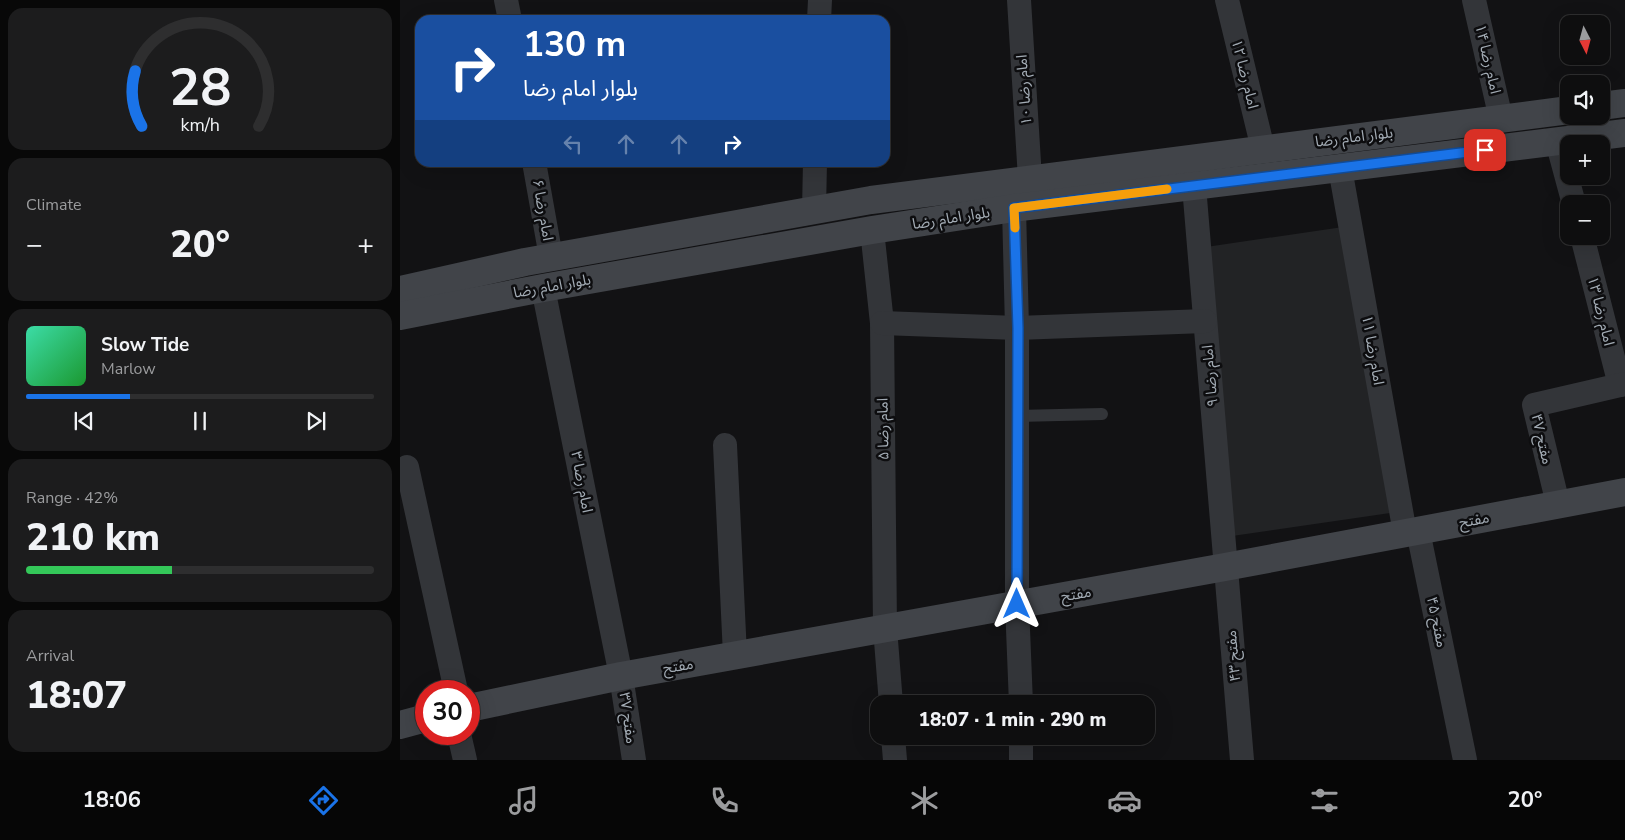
<!DOCTYPE html>
<html lang="en">
<head>
<meta charset="utf-8">
<style>
	body { margin:0; font-family:"Nunito Sans","Noto Sans Arabic",sans-serif; background:#1c1c1d; color:#f1f3f6; height:100vh; display:flex; flex-direction:column; font-size:19px; white-space:nowrap }
	* { box-sizing:border-box; margin:0 }
	p { font-size:16px; color:#9b9c9e }
	.icon { flex:none; width:28px; height:28px; fill:none; stroke:currentColor; stroke-width:2; stroke-linecap:round; stroke-linejoin:round }
	.map { position:relative; flex:1; overflow:hidden }
	.drawer { display:flex; flex-direction:column; gap:8px; padding:8px; background:#080808; width:400px }
	.drawer>* { flex:none }
	.guide { position:absolute; left:15px; top:15px; width:475px; height:152px; border-radius:15px; box-shadow:0 5px 20px #0002,0 0 0 1px #2e2e2f; background:#1a4fa0; color:#fff; overflow:hidden }
	.needle { width:32px; rotate:174deg }
	.fabs { position:absolute; left:1160px; top:15px; display:grid; gap:10px }
	.fabs a { display:grid; place-items:center; width:50px; height:50px; border-radius:10px; background:#0e0e0f; box-shadow:0 5px 20px #0002,0 0 0 1px #2e2e2f; font-size:25px }
	.speed { position:absolute; left:15px; top:680px; display:flex; gap:10px; font-size:25px; font-weight:700; text-align:center }
	.speed>* { display:grid; place-content:center; width:65px; height:65px; border-radius:50%; background:#0e0e0f; box-shadow:0 5px 20px #0002,0 0 0 1px #2e2e2f; line-height:1 }
	.speed .limit { border:8px solid #d22; background:#fff; color:#111 }
	.pin { position:absolute; display:grid; place-items:center; width:42px; height:42px; color:#fff; margin:-21px; border-radius:10px; box-shadow:0 2px 8px #0006 }
	.me { position:absolute; width:55px; margin:-28px; rotate:0deg; stroke-linejoin:round; filter:drop-shadow(0 0 4px #0008) }
	.turn { display:flex; align-items:center; gap:18px; height:105px; padding:0 25px; font-size:22px }
	.turn .icon { width:65px; height:65px; stroke-width:2.5 }
	.turn b { display:block; font-size:35px; line-height:42px }
	.lanes { display:flex; align-items:center; height:48px; padding:0 25px; background:#0003; justify-content:center; gap:25px; direction:ltr }
	.lanes .off { opacity:.35 }
	.big { font-size:38px; font-weight:800; line-height:1.1 }
	.drawer .tile { flex:1; display:flex; flex-direction:column; justify-content:center; gap:8px; min-width:0; padding:0 18px; border-radius:15px; background:#1c1c1d }
	.drawer .dial { align-items:center; gap:0 }
	.dial svg { height:130px; overflow:visible; fill:none; stroke:#2e2e2f; stroke-width:7; stroke-linecap:round; text-anchor:middle }
	.dial text { fill:#f1f3f6; stroke:none }
	.song { display:flex; align-items:center; gap:15px }
	.cover { width:60px; height:60px; border-radius:8px; background:linear-gradient(135deg,hsl(160 70% 55%),hsl(130 70% 35%)) }
	.played { height:5px; border-radius:2px; background:linear-gradient(90deg,#1a73e8 30%,#2e2e2f 30%) }
	.keys { display:flex; justify-content:space-around; direction:ltr }
	.heat { display:flex; justify-content:space-between; align-items:center; font-size:28px; direction:ltr }
	.charge { height:8px; border-radius:4px; background:linear-gradient(90deg,#34c759 42%,#2e2e2f 0) }
	.trip { position:absolute; left:470px; top:695px; width:285px; height:50px; border-radius:15px; background:#0e0e0f; box-shadow:0 5px 20px #0002,0 0 0 1px #2e2e2f; font-weight:800; line-height:50px; text-align:center }
	.menu { display:flex; height:80px; justify-content:space-around; align-items:center; background:#060606; color:#9b9c9e }
	.menu .icon { width:35px; height:35px }
	.menu .selected { color:#1a73e8 }
	.menu b { font-size:22px; color:#f1f3f6 }
	main { display:flex; flex:1; min-height:0 }
	.map>svg:first-child { display:block }
</style>
</head>
<body>
<main>
<section class="drawer">
<div class="tile dial"><svg viewBox="0 0 100 80">
<path d="M14 69A42 42 0 1 1 86 69"/>
<path d="M14 69A42 42 0 0 1 10 35" stroke="#1a73e8"/>
<text x="50" y="56" font-size="32" font-weight="700">28</text>
<text x="50" y="72" font-size="11">km/h</text>
</svg></div>
<div class="tile"><p>Climate</p>
<div class="heat"><a>−</a><b class="big">20°</b><a>+</a></div>
</div>
<div class="tile">
<div class="song"><i class="cover"></i><div><b>Slow Tide</b><p>Marlow</p></div></div>
<div class="played"></div>
<div class="keys"><svg class="icon" aria-label="previous" viewBox="0 0 24 24"><path d="M18 5L8 12l10 7zM5 5v14"/></svg><svg class="icon" aria-label="pause" viewBox="0 0 24 24"><path d="M8 5v14M16 5v14"/></svg><svg class="icon" aria-label="next" viewBox="0 0 24 24"><path d="M6 5l10 7-10 7zM19 5v14"/></svg></div>
</div>
<div class="tile"><p>Range · 42%</p><b class="big">210 km</b><div class="charge"></div></div>
<div class="tile"><p>Arrival</p><b class="big">18:07</b></div>
</section>
<div class="map">
<svg width="1225" height="760" viewBox="0 0 1225 760">
	<rect width="100%" height="100%" fill="#121214"/>
	<!-- building -->
	<path fill="#222325" d="M943,227l54,285 -165,24 -26,-289z"/>
	<g fill="none" stroke-linecap="round" stroke-linejoin="round">
		<!-- lane -->
		<path stroke="#333539" stroke-width="12" d="M617,416l85,-2"/>
		<!-- street -->
		<g stroke="#333539" stroke-width="24">
			<path d="M106,0l4,20"/>
			<path d="M619,0l11,179"/>
			<path d="M827,0l36,149"/>
			<path d="M1074,0l27,119"/>
			<path d="M419,20l1,-20"/>
			<path d="M1157,141l17,63"/>
			<path d="M134,162l17,95"/>
			<path d="M940,168l65,365"/>
			<path d="M794,186l48,574"/>
			<path d="M614,208l3,120v276l4,100"/>
			<path d="M414,210l1,-48"/>
			<path d="M472,230l10,93 3,305 6,76"/>
			<path d="M1182,236l38,149"/>
			<path d="M143,288l78,388 13,84"/>
			<path d="M482,323l135,5 188,-7"/>
			<path d="M325,445l10,210"/>
			<path d="M7,467l49,224"/>
			<path d="M1158,504l-24,-99 91,-21"/>
			<path d="M1018,531l47,229"/>
			<path d="M59,734l6,26"/>
			<path d="M493,736l2,24"/>
			<path d="M621,760v-24"/>
		</g>
		<!-- secondary -->
		<g stroke="#414449" stroke-width="28">
			<path d="M1201,106l24,-3"/>
			<path d="M0,290l125,-28 346,-62 698,-90"/>
			<path d="M0,316l143,-28 329,-58 142,-22 611,-75"/>
			<path d="M69,708l152,-32 604,-109 400,-75"/>
			<path d="M0,725l26,-7"/>
		</g>
	</g>
	<g fill="none" stroke-linecap="round" stroke-linejoin="round">
		<defs>
			<path id="route" d="M617,604l1,-276 -4,-120 471,-58"/>
		</defs>
		<!-- route casing -->
		<use href="#route" stroke="#114b97" stroke-width="12"/>
		<!-- route -->
		<use href="#route" stroke="#1a73e8" stroke-width="9"/>
		<!-- slow -->
		<path stroke="#f59e0b" stroke-width="9" d="M615,228l-1,-20 153,-19"/>
	</g>
	<g text-anchor="middle" stroke-width="5" stroke-linejoin="round" paint-order="stroke">
		<!-- street labels -->
		<g font-size="15" fill="#a3acb5" stroke="#0d0d0f">
			<text transform="translate(1088 59) rotate(77)" y="5">امام رضا ۱۴</text>
			<text transform="translate(845 74) rotate(76)" y="5">امام رضا ۱۲</text>
			<text transform="translate(624 90) rotate(-94)" y="5">امام رضا ۱۰</text>
			<text transform="translate(954 137) rotate(-7)" y="5">بلوار امام رضا</text>
			<text transform="translate(143 210) rotate(80)" y="5">امام رضا ۶</text>
			<text transform="translate(551 218) rotate(-9)" y="5">بلوار امام رضا</text>
			<text transform="translate(152 286) rotate(-10)" y="5">بلوار امام رضا</text>
			<text transform="translate(1201 311) rotate(76)" y="5">امام رضا ۱۳</text>
			<text transform="translate(973 350) rotate(80)" y="5">امام رضا ۱۱</text>
			<text transform="translate(810 376) rotate(-95)" y="5">امام رضا ۹</text>
			<text transform="translate(483 429) rotate(-91)" y="5">امام رضا ۵</text>
			<text transform="translate(1142 439) rotate(77)" y="5">مفتح ۴۷</text>
			<text transform="translate(182 482) rotate(79)" y="5">امام رضا ۳</text>
			<text transform="translate(1074 520) rotate(-11)" y="5">مفتح</text>
			<text transform="translate(676 594) rotate(-10)" y="5">مفتح</text>
			<text transform="translate(1037 622) rotate(78)" y="5">مفتح ۴۵</text>
			<text transform="translate(833 656) rotate(-95)" y="5">مفتح ۴۳</text>
			<text transform="translate(278 666) rotate(-10)" y="5">مفتح</text>
			<text transform="translate(228 718) rotate(82)" y="5">مفتح ۳۷</text>
		</g>
	</g>
</svg>
<div class="fabs">
<a><svg class="needle" viewBox="-14 -14 28 28"><path d="M0-13l5 13h-10z" fill="#e53935"/><path d="M0 13l5-13h-10z" fill="#9b9c9e"/></svg></a>
<a><svg class="icon" aria-label="sound" viewBox="0 0 24 24"><path d="M4 9h4l5-4v14l-5-4H4zM17 9q2 3 0 6"/></svg></a>
<a>+</a>
<a>−</a>
</div>
<div class="speed"><div class="limit">30</div></div>
<div class="pin" style="left:1085px;top:150px;background:#d93025"><svg class="icon" aria-label="arrive" viewBox="0 0 24 24"><path d="M6 21V4h12l-3 4 3 4H6"/></svg></div>
<svg class="me" style="left:617px;top:604px" viewBox="-20 -20 40 40"><path d="M0-17L14 15 0 8-14 15z" fill="#1a73e8" stroke="#fff" stroke-width="4"/></svg>
<div class="trip">18:07 · 1 min · 290 m</div>
<div class="guide">
<div class="turn"><svg class="icon" aria-label="right" viewBox="0 0 24 24"><path d="M7 20v-9h11M14 6l5 5-5 5"/></svg><div><b>130 m</b>بلوار امام رضا</div></div>
<div class="lanes"><svg class="icon off" aria-label="left" viewBox="0 0 24 24"><path d="M17 20v-9H6M10 6l-5 5 5 5"/></svg><svg class="icon off" aria-label="ahead" viewBox="0 0 24 24"><path d="M12 20V5M6 11l6-6 6 6"/></svg><svg class="icon off" aria-label="ahead" viewBox="0 0 24 24"><path d="M12 20V5M6 11l6-6 6 6"/></svg><svg class="icon" aria-label="right" viewBox="0 0 24 24"><path d="M7 20v-9h11M14 6l5 5-5 5"/></svg></div>
</div>
</div>
</main>
<nav class="menu">
<b>18:06</b>
<svg class="icon selected" aria-label="directions" viewBox="0 0 24 24"><path d="M12 3l9 9-9 9-9-9zM9 14v-3h6M13 9l2 2-2 2"/></svg>
<svg class="icon" aria-label="music" viewBox="0 0 24 24"><path d="M9 18V5l10-2v13"/><circle cx="6" cy="18" r="3"/><circle cx="16" cy="16" r="3"/></svg>
<svg class="icon" aria-label="phone" viewBox="0 0 24 24"><path d="M5 4h4l2 5-3 2q2 4 5 5l2-3 5 2v4C11 20 4 13 5 4z"/></svg>
<svg class="icon" aria-label="climate" viewBox="0 0 24 24"><path d="M12 3v18M4 7l16 10M4 17L20 7"/></svg>
<svg class="icon" aria-label="car" viewBox="0 0 24 24"><path d="M5 17H2v-5l4-1 3-4h7l3 4 3 1v5h-3M9 17h6M6 11h13"/><circle cx="7" cy="17" r="2"/><circle cx="17" cy="17" r="2"/></svg>
<svg class="icon" aria-label="filters" viewBox="0 0 24 24"><path d="M4 7h16M4 17h16"/><circle cx="9" cy="7" r="2"/><circle cx="15" cy="17" r="2"/></svg>
<b>20°</b>
</nav>
</body>
</html>
